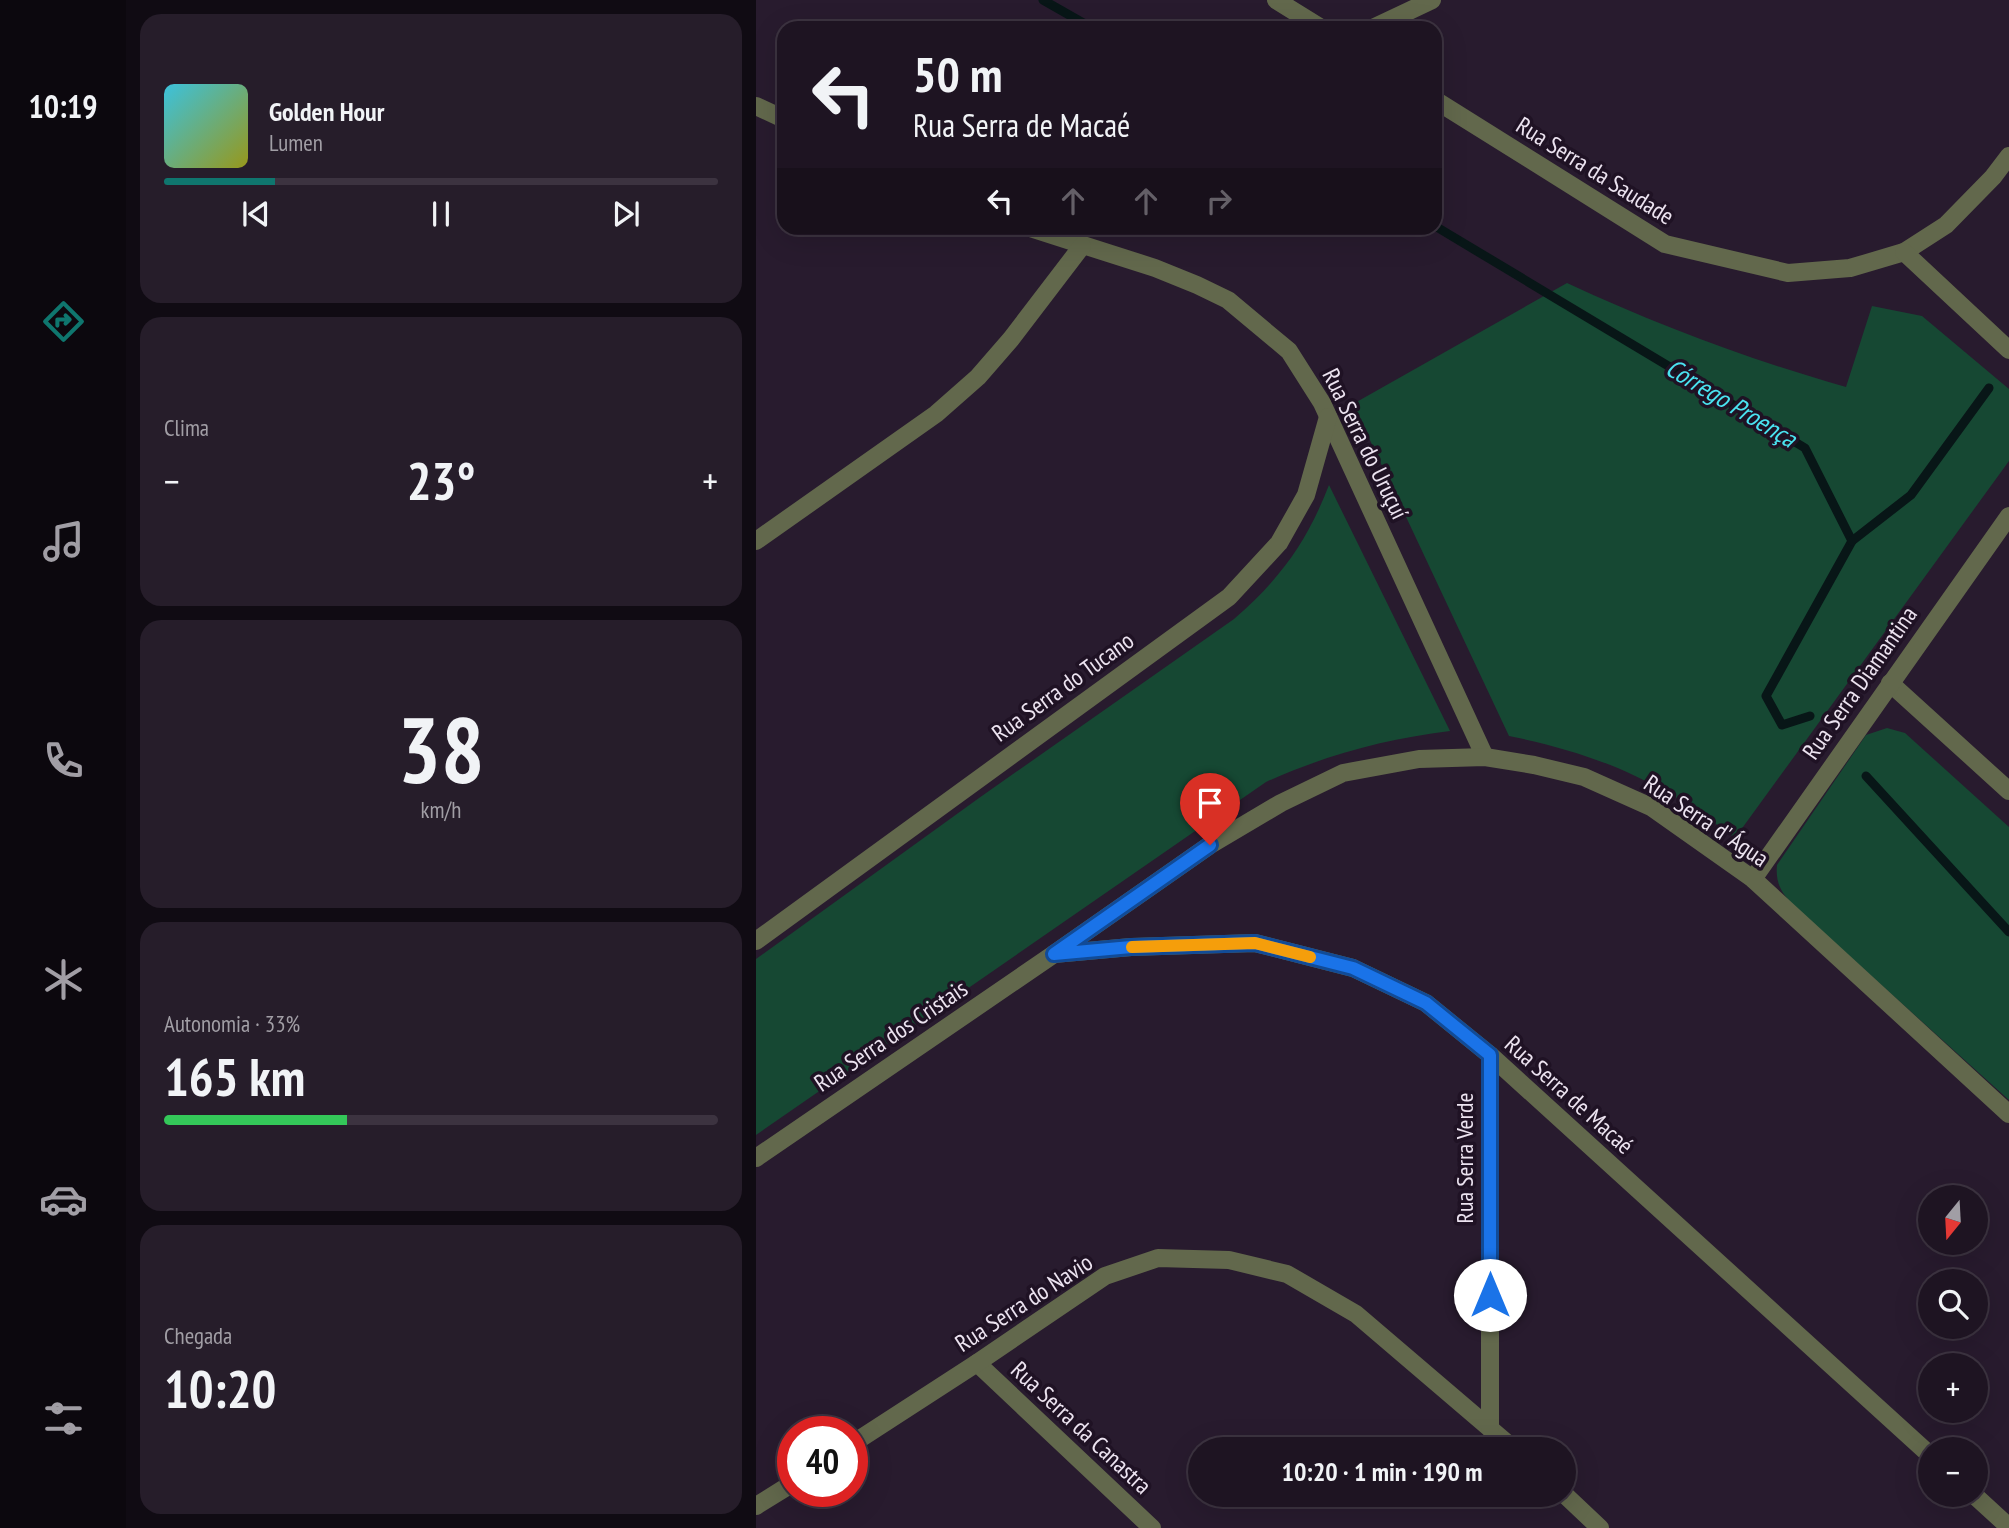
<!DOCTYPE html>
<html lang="pt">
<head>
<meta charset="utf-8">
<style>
	body { margin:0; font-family:"PT Sans Narrow",sans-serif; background:#261d2a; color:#f1f3f6; height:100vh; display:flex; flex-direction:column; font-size:26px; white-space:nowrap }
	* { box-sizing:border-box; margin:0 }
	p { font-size:23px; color:#a19ea5 }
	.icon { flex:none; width:38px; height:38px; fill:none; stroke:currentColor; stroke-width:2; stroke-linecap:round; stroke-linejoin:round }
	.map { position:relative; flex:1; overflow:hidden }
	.panel { display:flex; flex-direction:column; gap:14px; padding:14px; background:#100b13; width:630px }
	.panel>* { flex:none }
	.guide { position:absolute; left:21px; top:21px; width:665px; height:214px; border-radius:21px; box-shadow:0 7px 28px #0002,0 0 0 2px #3c3340; background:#1e1422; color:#f1f3f6; overflow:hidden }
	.needle { width:46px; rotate:198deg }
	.controls { position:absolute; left:1162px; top:1185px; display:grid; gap:14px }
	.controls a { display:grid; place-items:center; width:70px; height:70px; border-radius:50%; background:#1e1422; box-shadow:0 7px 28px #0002,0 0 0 2px #3c3340; font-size:35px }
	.speed { position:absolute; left:21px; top:1416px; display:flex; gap:14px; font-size:35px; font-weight:700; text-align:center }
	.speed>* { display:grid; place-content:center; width:91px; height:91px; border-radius:50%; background:#1e1422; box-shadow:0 7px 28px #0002,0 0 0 2px #3c3340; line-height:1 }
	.speed .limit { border:10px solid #d22; background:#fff; color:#111 }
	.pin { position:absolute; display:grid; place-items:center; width:60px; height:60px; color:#fff; margin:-72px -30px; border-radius:50% 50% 50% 0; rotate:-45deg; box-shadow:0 0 7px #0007 }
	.pin .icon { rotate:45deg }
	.me { position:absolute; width:77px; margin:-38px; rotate:0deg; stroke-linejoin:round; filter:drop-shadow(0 0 5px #0008) }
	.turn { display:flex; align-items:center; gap:24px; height:147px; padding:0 21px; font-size:32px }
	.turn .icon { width:91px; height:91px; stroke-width:2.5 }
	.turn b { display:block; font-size:49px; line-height:60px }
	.lanes { display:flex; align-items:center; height:66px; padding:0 21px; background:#0003; justify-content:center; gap:35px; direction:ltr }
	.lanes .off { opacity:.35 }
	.big { font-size:52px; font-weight:600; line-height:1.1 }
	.panel .card { flex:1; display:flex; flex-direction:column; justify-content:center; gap:10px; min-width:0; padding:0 24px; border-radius:21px; background:#261d2a }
	.panel .dial { align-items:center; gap:0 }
	.dial b { font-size:91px; line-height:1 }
	.song { display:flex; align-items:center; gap:21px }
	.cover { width:84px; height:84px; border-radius:10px; background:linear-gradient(135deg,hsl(190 70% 55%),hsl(60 70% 35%)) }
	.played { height:7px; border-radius:4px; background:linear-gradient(90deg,#0f766e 20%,#3c3340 20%) }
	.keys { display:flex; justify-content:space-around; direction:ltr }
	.heat { display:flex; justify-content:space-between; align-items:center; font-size:38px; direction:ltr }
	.charge { height:10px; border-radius:5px; background:linear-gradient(90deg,#34c759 33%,#3c3340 0) }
	.trip { position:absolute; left:432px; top:1437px; width:388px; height:70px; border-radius:35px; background:#1e1422; box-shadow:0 7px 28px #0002,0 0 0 2px #3c3340; font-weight:600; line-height:70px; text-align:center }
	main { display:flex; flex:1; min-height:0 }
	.tabs { display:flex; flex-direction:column; width:126px; justify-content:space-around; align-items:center; background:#0c080e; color:#a19ea5 }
	.tabs .icon { width:49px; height:49px }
	.tabs .on { color:#0f766e }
	.tabs b { font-size:32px; color:#f1f3f6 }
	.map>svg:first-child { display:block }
</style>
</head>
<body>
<main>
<nav class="tabs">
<b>10:19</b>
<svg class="icon on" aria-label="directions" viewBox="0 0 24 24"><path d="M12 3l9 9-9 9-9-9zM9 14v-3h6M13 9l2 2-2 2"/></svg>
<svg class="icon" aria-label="music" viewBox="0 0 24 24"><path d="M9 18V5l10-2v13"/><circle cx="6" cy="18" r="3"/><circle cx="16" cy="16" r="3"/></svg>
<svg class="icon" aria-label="phone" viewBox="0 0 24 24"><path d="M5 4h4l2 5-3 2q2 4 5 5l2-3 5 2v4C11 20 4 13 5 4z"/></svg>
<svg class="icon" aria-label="climate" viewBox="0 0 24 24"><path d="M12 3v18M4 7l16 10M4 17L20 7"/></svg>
<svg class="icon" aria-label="car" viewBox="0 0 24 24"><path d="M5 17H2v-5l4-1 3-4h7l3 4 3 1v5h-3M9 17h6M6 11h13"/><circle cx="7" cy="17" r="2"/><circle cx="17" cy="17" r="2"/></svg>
<svg class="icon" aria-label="filters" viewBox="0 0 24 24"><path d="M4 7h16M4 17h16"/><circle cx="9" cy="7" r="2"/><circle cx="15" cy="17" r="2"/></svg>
</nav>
<section class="panel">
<div class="card">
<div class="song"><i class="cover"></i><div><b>Golden Hour</b><p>Lumen</p></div></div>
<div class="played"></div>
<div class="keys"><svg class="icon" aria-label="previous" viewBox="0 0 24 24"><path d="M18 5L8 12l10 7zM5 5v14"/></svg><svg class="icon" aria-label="pause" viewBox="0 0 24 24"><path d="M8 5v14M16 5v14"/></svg><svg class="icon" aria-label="next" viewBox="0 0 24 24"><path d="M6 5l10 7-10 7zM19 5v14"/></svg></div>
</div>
<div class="card"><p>Clima</p>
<div class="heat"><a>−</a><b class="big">23°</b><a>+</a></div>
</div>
<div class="card dial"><b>38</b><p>km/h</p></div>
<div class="card"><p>Autonomia · 33%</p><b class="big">165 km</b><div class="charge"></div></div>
<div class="card"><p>Chegada</p><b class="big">10:20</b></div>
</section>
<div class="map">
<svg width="1253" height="1528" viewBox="0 0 1253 1528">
	<rect width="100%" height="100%" fill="#281b2e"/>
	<!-- green -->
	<g fill="#164833">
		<path d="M811,283c93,43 181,76 279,104l26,-81 50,10 87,73v72l-274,377c-73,-56 -136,-84 -226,-102l-156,-332z"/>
		<path d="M573,485l121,246c-65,8 -124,24 -184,51l-510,353v-176l223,-161 255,-179c46,-40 73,-77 95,-134z"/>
		<path d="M1131,728l18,5 104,94v273l-212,-191c-14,-14 -22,-24 -20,-44l89,-130z"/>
	</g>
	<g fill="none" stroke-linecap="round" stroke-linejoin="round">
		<!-- stream -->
		<g stroke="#081617" stroke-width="9">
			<path d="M287,0l49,28"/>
			<path d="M679,226l370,222 47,93 -86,155 16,29 28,-9"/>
			<path d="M1096,541l59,-46 78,-107"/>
			<path d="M1110,776l143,156"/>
		</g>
		<!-- minor -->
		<g stroke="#62684c" stroke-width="18">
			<path d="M617,28l59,-28"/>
			<path d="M0,106l28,13"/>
			<path d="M274,228l125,40 42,17 31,15 61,51 33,52 163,354"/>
			<path d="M0,541l180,-127 42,-37 33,-38 71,-93"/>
			<path d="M1134,683l119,108"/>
			<path d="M997,879l256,-363"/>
			<path d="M0,941l473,-344 50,-54 27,-48 22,-78"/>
			<path d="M298,954l156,-109 71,-42 62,-30 76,-14 66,-2 49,8 50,12 67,30 102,72 256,235"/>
			<path d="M221,1363l175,165"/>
			<path d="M96,1444l125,-81 128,-87 53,-18 71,2 58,14 69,40 158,135"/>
			<path d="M808,1494l36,34"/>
			<path d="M0,1506l37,-23"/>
		</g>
		<!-- tertiary -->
		<g stroke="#62684c" stroke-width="18">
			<path d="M520,0l45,28"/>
			<path d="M679,100l230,144 123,29 62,-5 54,-16 42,-27 47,-48 16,-21"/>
			<path d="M1148,252l105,98"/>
			<path d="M734,1055v373"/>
			<path d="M0,1158l298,-204 77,-7 124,-4 98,25 73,35 64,52 440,400"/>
			<path d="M1217,1494l36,33"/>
		</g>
	</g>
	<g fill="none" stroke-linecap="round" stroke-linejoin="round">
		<defs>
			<path id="route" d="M454,845l-156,109 77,-7 124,-4 98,25 73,35 64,52v240"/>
		</defs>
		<!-- route casing -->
		<use href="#route" stroke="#114b97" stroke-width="18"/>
		<!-- route -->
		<use href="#route" stroke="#1a73e8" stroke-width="12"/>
		<!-- slow -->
		<path stroke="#f59e0b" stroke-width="12" d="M376,947l123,-4 55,14"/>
	</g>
	<g text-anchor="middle" stroke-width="7" stroke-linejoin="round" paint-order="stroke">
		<!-- street labels -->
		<g font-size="24" fill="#ece3f0" stroke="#1f1224">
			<text transform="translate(839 171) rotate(32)" y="8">Rua Serra da Saudade</text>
			<text transform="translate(609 444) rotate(64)" y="8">Rua Serra do Uruçuí</text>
			<text transform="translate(1104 683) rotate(-55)" y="8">Rua Serra Diamantina</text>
			<text transform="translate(307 687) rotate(-36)" y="8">Rua Serra do Tucano</text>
			<text transform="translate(950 821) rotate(34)" y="8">Rua Serra d' Água</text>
			<text transform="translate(135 1036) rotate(-34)" y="8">Rua Serra dos Cristais</text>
			<text transform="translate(813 1095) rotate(42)" y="8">Rua Serra de Macaé</text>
			<text transform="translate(709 1158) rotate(-90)" y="8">Rua Serra Verde</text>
			<text transform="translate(268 1303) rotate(-33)" y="8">Rua Serra do Navio</text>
			<text transform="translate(325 1428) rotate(43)" y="8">Rua Serra da Canastra</text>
		</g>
		<!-- water labels -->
		<g font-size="26" font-style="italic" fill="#4ae3f0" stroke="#1f1224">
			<text transform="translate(975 403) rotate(31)" y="9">Córrego Proença</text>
		</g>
	</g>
</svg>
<div class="controls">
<a><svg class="needle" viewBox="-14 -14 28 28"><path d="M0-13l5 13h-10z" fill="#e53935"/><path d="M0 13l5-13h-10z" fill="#a19ea5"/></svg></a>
<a><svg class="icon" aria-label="search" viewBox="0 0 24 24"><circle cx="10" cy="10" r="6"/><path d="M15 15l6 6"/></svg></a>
<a>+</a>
<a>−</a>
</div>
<div class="speed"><div class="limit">40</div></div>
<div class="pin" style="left:454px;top:845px;background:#d93025"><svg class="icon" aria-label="arrive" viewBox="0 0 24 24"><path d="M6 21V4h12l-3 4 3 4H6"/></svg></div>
<svg class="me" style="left:734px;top:1295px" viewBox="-20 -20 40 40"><circle r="19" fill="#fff"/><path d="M0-13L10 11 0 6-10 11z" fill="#1a73e8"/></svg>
<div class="trip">10:20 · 1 min · 190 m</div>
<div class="guide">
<div class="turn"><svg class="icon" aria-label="left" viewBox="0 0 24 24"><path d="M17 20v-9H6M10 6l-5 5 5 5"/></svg><div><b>50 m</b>Rua Serra de Macaé</div></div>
<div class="lanes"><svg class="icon" aria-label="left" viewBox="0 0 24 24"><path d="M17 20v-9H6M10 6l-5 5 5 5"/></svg><svg class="icon off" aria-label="ahead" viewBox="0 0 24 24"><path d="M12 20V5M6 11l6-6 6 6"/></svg><svg class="icon off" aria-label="ahead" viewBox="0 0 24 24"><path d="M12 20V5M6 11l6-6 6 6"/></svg><svg class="icon off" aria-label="right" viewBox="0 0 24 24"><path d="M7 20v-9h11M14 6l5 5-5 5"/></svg></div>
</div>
</div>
</main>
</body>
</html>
